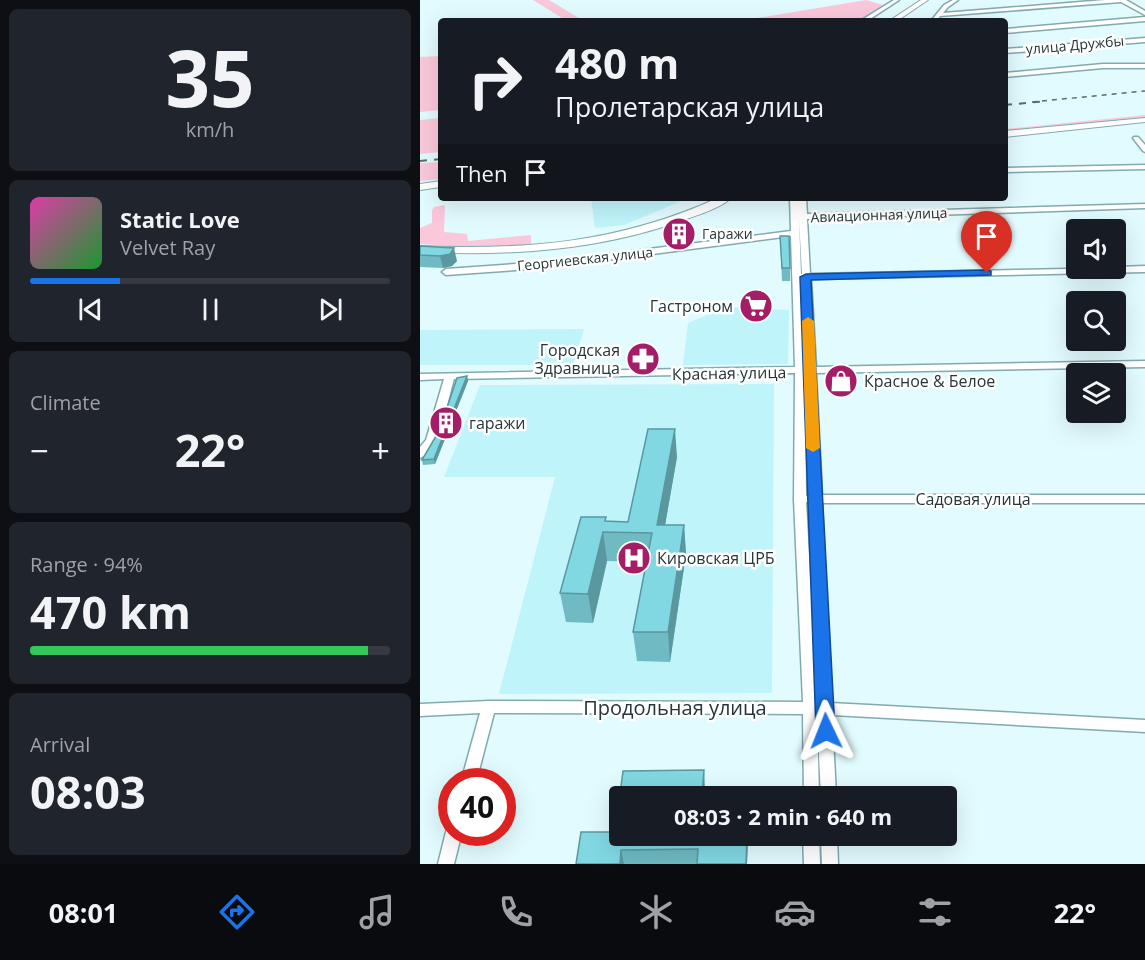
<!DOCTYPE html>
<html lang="en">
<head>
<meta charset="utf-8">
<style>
	body { margin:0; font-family:"Open Sans",sans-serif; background:#20242c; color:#f1f3f6; height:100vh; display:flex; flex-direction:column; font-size:22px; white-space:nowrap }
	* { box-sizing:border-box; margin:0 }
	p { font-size:20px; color:#9ea1a6 }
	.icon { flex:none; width:33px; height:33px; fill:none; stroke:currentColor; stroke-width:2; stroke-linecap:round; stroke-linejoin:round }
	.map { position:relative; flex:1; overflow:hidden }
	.sheet { display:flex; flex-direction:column; gap:9px; padding:9px; background:#0d0f14; width:420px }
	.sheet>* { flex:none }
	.hud { position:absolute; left:18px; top:18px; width:570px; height:183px; border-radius:6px; box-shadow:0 6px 24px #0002; background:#171b24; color:#f1f3f6; overflow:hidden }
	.buttons { position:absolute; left:646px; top:219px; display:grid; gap:12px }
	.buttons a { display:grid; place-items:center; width:60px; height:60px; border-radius:6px; background:#171b24; box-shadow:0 6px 24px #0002; font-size:30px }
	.speed { position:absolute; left:18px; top:768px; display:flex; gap:12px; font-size:30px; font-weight:700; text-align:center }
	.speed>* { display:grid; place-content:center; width:78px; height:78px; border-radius:50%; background:#171b24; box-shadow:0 6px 24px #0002; line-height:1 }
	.speed .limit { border:9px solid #d22; background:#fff; color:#111 }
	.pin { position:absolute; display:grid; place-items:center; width:51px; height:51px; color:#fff; margin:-62px -26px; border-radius:50% 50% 50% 0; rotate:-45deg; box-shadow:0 0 6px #0007 }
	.pin .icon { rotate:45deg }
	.me { position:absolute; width:66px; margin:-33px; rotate:358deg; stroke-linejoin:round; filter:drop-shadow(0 0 4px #0008) }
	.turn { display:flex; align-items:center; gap:21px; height:126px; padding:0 18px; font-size:27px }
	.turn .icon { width:78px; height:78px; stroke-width:2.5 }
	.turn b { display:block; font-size:42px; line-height:51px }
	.then { display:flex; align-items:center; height:57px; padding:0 18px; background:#0003; gap:12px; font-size:22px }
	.big { font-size:45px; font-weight:700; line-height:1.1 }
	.sheet .card { flex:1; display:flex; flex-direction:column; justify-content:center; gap:9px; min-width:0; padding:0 21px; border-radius:9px; background:#20242c }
	.sheet .dial { align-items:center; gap:0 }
	.dial b { font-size:78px; line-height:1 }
	.song { display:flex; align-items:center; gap:18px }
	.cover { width:72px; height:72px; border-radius:9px; background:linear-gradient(135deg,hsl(320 70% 55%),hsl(130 70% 35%)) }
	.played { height:6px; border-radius:3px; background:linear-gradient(90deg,#1a73e8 25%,#363941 25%) }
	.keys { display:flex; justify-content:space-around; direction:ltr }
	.heat { display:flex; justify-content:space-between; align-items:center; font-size:33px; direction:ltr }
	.charge { height:9px; border-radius:4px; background:linear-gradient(90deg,#34c759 94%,#363941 0) }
	.trip { position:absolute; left:189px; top:786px; width:348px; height:60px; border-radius:6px; background:#171b24; box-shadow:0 6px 24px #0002; font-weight:700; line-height:60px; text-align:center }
	.tabs { display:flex; height:96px; justify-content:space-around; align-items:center; background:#090b0e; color:#9ea1a6 }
	.tabs .icon { width:42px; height:42px }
	.tabs .active { color:#1a73e8 }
	.tabs b { font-size:27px; color:#f1f3f6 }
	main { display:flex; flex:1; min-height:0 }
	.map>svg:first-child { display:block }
</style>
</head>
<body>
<main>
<section class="sheet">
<div class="card dial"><b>35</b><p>km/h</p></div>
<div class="card">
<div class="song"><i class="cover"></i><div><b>Static Love</b><p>Velvet Ray</p></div></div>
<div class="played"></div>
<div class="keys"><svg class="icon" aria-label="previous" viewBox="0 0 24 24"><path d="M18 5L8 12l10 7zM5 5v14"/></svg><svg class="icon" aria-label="pause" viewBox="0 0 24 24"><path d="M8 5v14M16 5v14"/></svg><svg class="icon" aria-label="next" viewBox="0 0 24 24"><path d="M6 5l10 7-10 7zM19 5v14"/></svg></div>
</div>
<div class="card"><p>Climate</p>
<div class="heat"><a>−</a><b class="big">22°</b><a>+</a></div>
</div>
<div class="card"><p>Range · 94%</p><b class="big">470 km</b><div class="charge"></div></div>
<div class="card"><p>Arrival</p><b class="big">08:03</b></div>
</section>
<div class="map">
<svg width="725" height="864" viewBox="0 0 725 864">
	<rect width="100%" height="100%" fill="#e2fbfe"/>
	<!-- built -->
	<g fill="#bff4fa">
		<path d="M171,198h98l-65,27 -29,3z"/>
		<path d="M306,307l63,3 -1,54 -105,1 5,-42z"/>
		<path d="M164,329l-11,36h-153v-35z"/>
		<path d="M354,384l-2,309 -273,1 56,-217h-111l36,-92z"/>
	</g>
	<!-- green -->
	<g fill="#fac8db">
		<path d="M113,0h16l35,21h-17z"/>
		<path d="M446,0l17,5 -25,16h-119z"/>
		<path d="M21,56v54l-21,2v-55z"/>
		<path d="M725,115v3l-140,14v-3z"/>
		<path d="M21,118v34l-21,2v-34z"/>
		<path d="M21,162v17l-21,2v-18z"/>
		<path d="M25,205l-1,27 23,2 1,7 63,-6v10l-49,3 -62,-4v-16l12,-5v-13l2,-3z"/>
	</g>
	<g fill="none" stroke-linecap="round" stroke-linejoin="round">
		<defs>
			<g id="minor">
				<path d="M474,0h5l-32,21h-7z"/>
				<path d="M533,0h5l-10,7 -5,6 162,-13h21l19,11v4l-24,-13 -181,14 -3,5h-6l13,-16z"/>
				<path d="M725,17v4l-140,12v-4z"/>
				<path d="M725,38v4l-140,11v-4z"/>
				<path d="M683,64h42v4h-42l-98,9v-4z"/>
				<path d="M714,137h4l7,8v7l-2,-1 -10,-13z"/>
				<path d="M725,165v4l-140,3v-4z"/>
				<path d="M370,198h8v17v-17h8l1,16 338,-10v4l-338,11 3,55 306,-6v-1l29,-1v6l-334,7 5,88 329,-6v6l-329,6 6,122h323v8h-323l9,200 314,17v12l-313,-17 4,81h-15l-4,-82 2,82h-15l-1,-82 -309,-1 -18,69h-15l19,-69 -60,3v-12l69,-3 314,1 -9,-202 1,-127 -341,6c-6,20 -15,72 -34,79v-11l6,-7 18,-61 -24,1v-6l375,-7 -4,-131 -246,32 -99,7 -4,-3 4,-3 99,-7 246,-31zM379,219l3,55h-1zM382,279l4,87v1h-1zM385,373h1l4,122 -4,1zM386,502l5,1 6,200z"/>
				<path d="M32,826v6h10l-8,32h-16l8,-32 2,-5z"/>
				<path d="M383,836h16l1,28h-16z"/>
				<path d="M401,836h16l1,28h-16z"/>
			</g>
			<g id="major">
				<path d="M501,0h7l-31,21h-8z"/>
				<path d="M725,118v4l-140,15v-6z"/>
				<path d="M21,181v6l-21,3v-6z"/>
				<path d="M298,198h13c-12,11 -34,17 -50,23 -85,30 -172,35 -261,31v-6c108,4 198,-3 298,-48z"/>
			</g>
		</defs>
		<!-- minor casing -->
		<use href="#minor" stroke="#82aaaf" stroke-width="3"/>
		<!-- major casing -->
		<use href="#major" stroke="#82aaaf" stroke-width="2"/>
		<!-- minor -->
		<use href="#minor" fill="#fff" fill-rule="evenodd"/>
		<!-- major -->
		<use href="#major" fill="#fff" fill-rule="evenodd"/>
		<!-- rail-far1 -->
		<path stroke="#596c6e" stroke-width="1.5" stroke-dasharray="5 5" stroke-linecap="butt" d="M612,102l113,-11"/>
		<!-- rail -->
		<g stroke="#596c6e" stroke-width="2" stroke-dasharray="7 7" stroke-linecap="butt">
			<path d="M585,105l42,-4"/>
			<path d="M0,161l21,-2"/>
		</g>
	</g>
	<!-- wall -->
	<g fill="#6fbac3">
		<path d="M360,236l10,32v13h-8z"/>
		<path d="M0,246l37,15 -5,5 -9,2 -23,-1z"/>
		<path d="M347,296v15l-3,2h-20v-16z"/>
		<path d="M47,376l1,5 -33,83 -12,1 -1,-5 17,-29z"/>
		<path d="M257,457l-12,68h19l2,29 -16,108 -33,-1 -4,-29 13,-70 -39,-1 -14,62 -27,-1 -6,-29 46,-76v4l22,1z"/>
		<path d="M284,770l1,26h-85v40h128l-1,28h-171l5,-32h34l8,-61z"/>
	</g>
	<!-- shaded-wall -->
	<g fill="#5a979f">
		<path d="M34,248l3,13 -5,5 -9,2 -3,-12z"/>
		<path d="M347,306v5l-3,2v-5z"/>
		<path d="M47,376l1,5 -33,83 -1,-5z"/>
		<path d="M255,429l2,28 -17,97 -3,-29z"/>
		<path d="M264,525l2,29 -16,108 -2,-30z"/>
		<path d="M183,532l4,29 -14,62 -5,-29z"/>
		<path d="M284,770l1,26h-3z"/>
		<path d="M327,836h1l-1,28h-1z"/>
		<path d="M201,850l3,14h-4z"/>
	</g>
	<!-- building -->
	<g fill="#81d8e3" stroke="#5a979f" stroke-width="1.5">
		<path d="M360,236h9l1,32h-8z"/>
		<path d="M0,246l34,2 -4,6 -10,2 -20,-1z"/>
		<path d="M347,296v10l-3,2h-20v-11z"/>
		<path d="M47,376l-33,83 -12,1 17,-29 18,-53z"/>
		<path d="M228,429h27l-18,96h27l-16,107h-35l19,-99 -49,-1 -15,62 -28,-1 21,-76h25l-1,4 23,1z"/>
		<path d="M284,770l-2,26h-82v40h127l-1,28h-49l1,-15 -77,1 -1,14h-44l5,-32h34l8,-61z"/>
	</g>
	<!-- route -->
	<path fill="#1a73e8" stroke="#114b97" stroke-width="1.5" d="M567,270l4,1v4l-180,5 24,451 -3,6 -6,2 -7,-2 -3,-6 -16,-454 6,-3z"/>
	<!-- slow -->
	<path fill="#f59e0b" d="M388,317l6,4 6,127 -7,4 -7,-4 -4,-127z"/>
	<!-- icons -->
	<defs>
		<symbol id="building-disc" viewBox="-11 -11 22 22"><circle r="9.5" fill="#a41d67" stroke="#fff"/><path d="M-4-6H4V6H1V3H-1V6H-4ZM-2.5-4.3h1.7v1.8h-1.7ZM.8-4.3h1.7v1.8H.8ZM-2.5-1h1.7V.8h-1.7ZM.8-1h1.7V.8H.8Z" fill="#fff"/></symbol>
		<symbol id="supermarket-disc" viewBox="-11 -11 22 22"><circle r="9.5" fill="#a41d67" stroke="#fff"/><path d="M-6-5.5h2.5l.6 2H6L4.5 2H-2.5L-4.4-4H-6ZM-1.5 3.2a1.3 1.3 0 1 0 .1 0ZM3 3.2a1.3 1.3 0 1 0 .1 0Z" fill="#fff"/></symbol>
		<symbol id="pharmacy-disc" viewBox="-11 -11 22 22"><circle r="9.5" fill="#a41d67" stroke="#fff"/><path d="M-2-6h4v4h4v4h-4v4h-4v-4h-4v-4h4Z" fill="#fff"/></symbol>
		<symbol id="shop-disc" viewBox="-11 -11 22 22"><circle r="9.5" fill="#a41d67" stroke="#fff"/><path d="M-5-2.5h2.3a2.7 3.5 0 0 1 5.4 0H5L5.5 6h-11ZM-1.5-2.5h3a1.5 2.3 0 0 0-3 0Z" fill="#fff"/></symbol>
		<symbol id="hospital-disc" viewBox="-11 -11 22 22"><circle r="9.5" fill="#a41d67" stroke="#fff"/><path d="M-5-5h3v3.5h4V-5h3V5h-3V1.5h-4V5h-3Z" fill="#fff"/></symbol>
	</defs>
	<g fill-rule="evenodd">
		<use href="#building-disc" x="240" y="215" width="38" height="38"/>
		<use href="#supermarket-disc" x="317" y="287" width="38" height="38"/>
		<use href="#pharmacy-disc" x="204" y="340" width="38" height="38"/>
		<use href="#shop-disc" x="402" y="362" width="38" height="38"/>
		<use href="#building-disc" x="7" y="404" width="38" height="38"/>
		<use href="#hospital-disc" x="195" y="539" width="38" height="38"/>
	</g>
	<g text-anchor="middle" stroke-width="5" stroke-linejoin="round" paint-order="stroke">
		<!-- far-street labels -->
		<g font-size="14" fill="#253638" stroke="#fff">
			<text transform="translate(655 45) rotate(-5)" y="5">улица Дружбы</text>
			<text transform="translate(459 215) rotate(-2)" y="5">Авиационная улица</text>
			<text transform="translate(165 259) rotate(-6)" y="5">Георгиевская улица</text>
		</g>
		<!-- far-poi labels -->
		<g font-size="14" fill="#253638" stroke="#fff" text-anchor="start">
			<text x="282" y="239">Гаражи</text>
		</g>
		<!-- poi labels -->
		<g font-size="16" fill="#253638" stroke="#fff" text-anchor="start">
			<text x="313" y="312" text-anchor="end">Гастроном</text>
			<text x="200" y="356" text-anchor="end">Городская<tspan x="200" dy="18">Здравница</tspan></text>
			<text x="444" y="387">Красное &amp; Белое</text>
			<text x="49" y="429">гаражи</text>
			<text x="237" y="564">Кировская ЦРБ</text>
		</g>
		<!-- street labels -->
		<g font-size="16" fill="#253638" stroke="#fff">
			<text transform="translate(309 373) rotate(-1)" y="6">Красная улица</text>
			<text x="553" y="505">Садовая улица</text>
		</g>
		<!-- near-street labels -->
		<g font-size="20" fill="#253638" stroke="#fff">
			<text x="255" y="715">Продольная улица</text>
		</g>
	</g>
</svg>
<div class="buttons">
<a><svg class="icon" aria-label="sound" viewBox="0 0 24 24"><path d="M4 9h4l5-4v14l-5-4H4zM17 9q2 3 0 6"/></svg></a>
<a><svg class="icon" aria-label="search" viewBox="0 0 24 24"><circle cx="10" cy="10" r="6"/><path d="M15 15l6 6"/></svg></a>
<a><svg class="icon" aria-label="layers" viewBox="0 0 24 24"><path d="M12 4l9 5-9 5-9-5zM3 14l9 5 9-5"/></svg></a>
</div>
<div class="speed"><div class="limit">40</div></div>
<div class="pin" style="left:567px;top:273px;background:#d93025"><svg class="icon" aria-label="arrive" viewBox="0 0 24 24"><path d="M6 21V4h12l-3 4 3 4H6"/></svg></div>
<svg class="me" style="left:406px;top:731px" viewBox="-20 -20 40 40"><path d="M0-17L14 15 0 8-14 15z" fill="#1a73e8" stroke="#fff" stroke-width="4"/></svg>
<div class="trip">08:03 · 2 min · 640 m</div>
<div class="hud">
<div class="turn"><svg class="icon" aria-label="right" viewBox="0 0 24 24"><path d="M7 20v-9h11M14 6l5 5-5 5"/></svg><div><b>480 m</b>Пролетарская улица</div></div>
<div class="then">Then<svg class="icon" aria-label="arrive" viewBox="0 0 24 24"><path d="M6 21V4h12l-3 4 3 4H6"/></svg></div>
</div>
</div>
</main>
<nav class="tabs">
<b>08:01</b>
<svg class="icon active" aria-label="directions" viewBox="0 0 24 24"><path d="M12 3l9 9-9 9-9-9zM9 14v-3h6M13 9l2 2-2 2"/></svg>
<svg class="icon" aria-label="music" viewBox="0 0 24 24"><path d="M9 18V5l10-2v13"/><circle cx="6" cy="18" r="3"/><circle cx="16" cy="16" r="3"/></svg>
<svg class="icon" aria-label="phone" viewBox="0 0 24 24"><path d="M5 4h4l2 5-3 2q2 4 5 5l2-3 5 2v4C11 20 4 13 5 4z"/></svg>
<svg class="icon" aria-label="climate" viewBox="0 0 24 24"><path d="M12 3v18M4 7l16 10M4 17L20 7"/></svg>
<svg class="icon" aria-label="car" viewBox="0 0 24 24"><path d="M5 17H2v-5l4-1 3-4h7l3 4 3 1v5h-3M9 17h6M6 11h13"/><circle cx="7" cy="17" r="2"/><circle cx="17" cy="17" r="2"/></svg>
<svg class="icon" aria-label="filters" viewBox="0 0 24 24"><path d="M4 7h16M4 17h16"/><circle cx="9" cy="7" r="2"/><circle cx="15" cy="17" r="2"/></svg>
<b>22°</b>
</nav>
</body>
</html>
